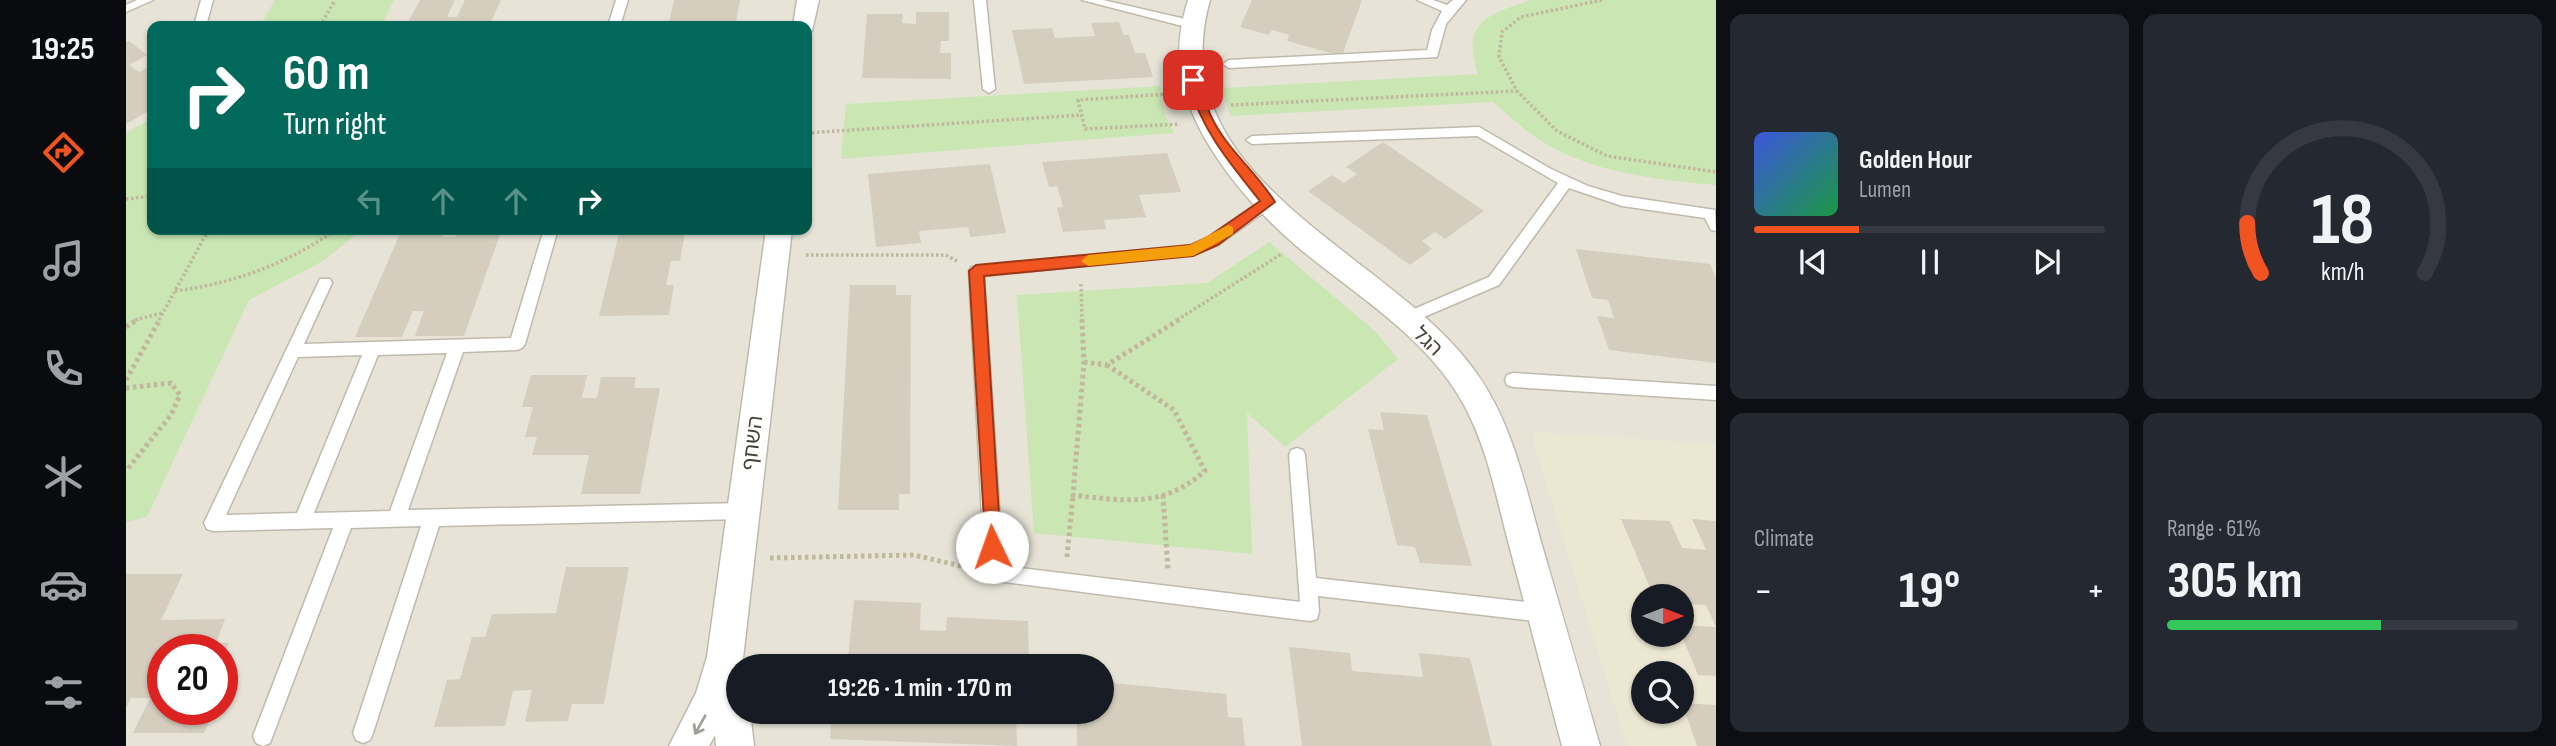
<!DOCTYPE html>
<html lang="en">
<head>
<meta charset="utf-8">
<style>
	body { margin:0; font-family:"Sofia Sans Condensed","Noto Sans Hebrew",sans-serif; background:#242831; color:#f1f3f6; height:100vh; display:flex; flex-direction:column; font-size:26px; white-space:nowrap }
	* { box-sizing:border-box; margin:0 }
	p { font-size:23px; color:#9ea1a6 }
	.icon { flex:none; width:38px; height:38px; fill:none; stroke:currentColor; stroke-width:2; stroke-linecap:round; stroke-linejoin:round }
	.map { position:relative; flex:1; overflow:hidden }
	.details { display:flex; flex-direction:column; gap:14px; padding:14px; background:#0d0f14; width:840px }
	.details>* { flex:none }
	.top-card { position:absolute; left:21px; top:21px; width:665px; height:214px; border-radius:14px; box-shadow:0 2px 5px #0004; background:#00695c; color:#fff; overflow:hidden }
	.needle { width:46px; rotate:90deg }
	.controls { position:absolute; left:1505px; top:584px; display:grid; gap:14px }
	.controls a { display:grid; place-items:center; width:63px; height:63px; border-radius:50%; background:#171b24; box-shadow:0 2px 5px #0004; font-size:35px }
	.speed { position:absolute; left:21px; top:634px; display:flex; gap:14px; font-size:35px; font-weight:700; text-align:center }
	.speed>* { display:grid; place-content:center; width:91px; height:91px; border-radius:50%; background:#171b24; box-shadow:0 2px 5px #0004; line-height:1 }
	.speed .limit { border:10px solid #d22; background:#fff; color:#111 }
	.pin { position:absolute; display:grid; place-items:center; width:60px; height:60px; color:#fff; margin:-30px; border-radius:14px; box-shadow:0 4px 10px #0006 }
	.me { position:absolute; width:77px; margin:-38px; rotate:357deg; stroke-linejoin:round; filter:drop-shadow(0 0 5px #0008) }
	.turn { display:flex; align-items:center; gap:24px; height:147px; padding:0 21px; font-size:32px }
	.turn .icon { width:91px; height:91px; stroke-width:2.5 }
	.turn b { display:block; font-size:49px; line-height:60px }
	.lanes { display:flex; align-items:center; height:66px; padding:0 21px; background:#0003; justify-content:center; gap:35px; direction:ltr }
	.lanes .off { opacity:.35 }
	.big { font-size:52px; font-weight:700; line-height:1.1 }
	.details .tile { flex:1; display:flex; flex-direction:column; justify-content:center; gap:10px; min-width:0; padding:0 24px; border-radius:14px; background:#242831 }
	.details .dial { align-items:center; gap:0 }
	.dial svg { height:182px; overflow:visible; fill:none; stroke:#363941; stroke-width:7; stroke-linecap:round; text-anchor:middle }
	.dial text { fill:#f1f3f6; stroke:none }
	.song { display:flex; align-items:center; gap:21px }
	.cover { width:84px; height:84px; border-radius:10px; background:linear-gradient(135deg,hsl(230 70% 55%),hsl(140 70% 35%)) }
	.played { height:7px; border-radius:4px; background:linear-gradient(90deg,#f15421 30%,#363941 30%) }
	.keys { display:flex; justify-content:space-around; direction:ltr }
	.heat { display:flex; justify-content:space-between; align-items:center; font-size:38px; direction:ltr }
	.charge { height:10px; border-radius:5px; background:linear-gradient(90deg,#34c759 61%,#363941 0) }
	.details .tiles { flex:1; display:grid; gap:14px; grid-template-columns:repeat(2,1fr) }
	.trip { position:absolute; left:600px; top:654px; width:388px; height:70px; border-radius:35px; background:#171b24; box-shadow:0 2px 5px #0004; font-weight:700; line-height:70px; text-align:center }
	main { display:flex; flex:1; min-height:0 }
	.tabs { display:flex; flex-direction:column; width:126px; justify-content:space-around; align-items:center; background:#090b0e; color:#9ea1a6 }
	.tabs .icon { width:49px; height:49px }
	.tabs .current { color:#f15421 }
	.tabs b { font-size:32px; color:#f1f3f6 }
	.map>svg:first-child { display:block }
</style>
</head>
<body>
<main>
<nav class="tabs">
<b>19:25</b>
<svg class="icon current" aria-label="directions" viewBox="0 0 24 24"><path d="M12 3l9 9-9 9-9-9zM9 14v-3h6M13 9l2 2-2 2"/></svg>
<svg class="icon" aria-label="music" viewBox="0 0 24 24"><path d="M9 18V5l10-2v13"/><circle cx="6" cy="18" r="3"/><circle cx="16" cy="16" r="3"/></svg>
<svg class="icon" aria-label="phone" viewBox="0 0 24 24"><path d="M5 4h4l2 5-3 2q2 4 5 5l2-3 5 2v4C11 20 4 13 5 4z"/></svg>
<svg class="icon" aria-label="climate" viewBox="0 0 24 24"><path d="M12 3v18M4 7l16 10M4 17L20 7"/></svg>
<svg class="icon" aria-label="car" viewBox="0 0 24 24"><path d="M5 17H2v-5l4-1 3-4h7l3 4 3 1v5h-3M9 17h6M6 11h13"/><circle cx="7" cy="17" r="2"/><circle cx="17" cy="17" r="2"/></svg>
<svg class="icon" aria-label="filters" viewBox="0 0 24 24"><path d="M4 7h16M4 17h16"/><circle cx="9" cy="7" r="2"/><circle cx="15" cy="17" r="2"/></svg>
</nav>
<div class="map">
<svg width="1590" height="746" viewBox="0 0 1590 746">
	<rect width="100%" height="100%" fill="#f3f1e8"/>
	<!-- residential -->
	<path fill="#e7e4d7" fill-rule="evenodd" d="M0,0h1590v746h-1590zM26,26h655v203h-655zM1517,597h39v38h-39zM37,649h59v60h-59zM612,667h364v45h-364zM1517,674h39v38h-39z"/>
	<!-- education -->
	<path fill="#ece7d3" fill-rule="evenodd" d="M1408,432l182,12v302h-89l-92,-299zM1517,597h39v38h-39zM1517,674h39v38h-39z"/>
	<!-- green -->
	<g fill="#cae6b3">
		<path d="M149,0h119l-13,26h-121z"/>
		<path d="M1405,0h185v185c-56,-5 -124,-12 -173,-43 -18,-11 -34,-26 -50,-40l-262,14 -10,-28 257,-14c-17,-52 8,-59 53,-74z"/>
		<path d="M1034,86l5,29 9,18 -333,26 5,-55z"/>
		<path d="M26,118v111h211l-40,32 -74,39 -102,217 -21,5v-389z"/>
		<path d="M1143,242l106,89 23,28 -113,88 -38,-34 5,141 -218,-21 -17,-238 190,-12z"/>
	</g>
	<!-- building -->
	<g fill="#d5cebe">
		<path d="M294,0h35l-8,17h10l8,-17h36l-12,26h-83z"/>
		<path d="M548,0h66l-5,26h-67z"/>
		<path d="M1126,0h110l-20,56 -55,-15 2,-6 -17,-5 -3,5 -29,-8z"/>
		<path d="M790,12h33v29h-8l-1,12h11v26l-89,-1 5,-64h36l-1,9 14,1z"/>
		<path d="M993,22l5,13h5l6,18h10l8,24 -129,7 -12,-54 40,-2 3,10 40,-2 -4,-13z"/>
		<path d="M3,41l18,14 -18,10 10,7 13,-7v44l-26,15v-82z"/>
		<path d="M1257,142l101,69 -39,28 -10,-7 -13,9 10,8 -22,16 -102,-74 24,-16 12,8 13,-9 -11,-7z"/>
		<path d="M1041,153l14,39 -42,3 7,22 -42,3 2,9 -43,3 -6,-24 6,-1 -6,-21 -8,1 -7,-25z"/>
		<path d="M864,164l16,69 -36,4 -2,-10 -49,4 2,12 -45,4 -8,-73z"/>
		<path d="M276,229h43l-3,8h13l3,-8h44l-38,107h-49l9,-25h-11l-11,26h-47z"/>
		<path d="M559,232l-5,29h-9l-5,24h8l-5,30 -70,1 20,-83z"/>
		<path d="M1450,249l134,15 6,14v85l-107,-13 -12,-34 17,2 -6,-18 -16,-2z"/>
		<path d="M724,285h46v10h15l-1,199h-11v16h-61z"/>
		<path d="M405,375h56l-5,23h15l4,-21h35l-2,11h26l-20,106h-59l8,-39h-57l5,-18h-12l8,-30h-11z"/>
		<path d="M1254,412l47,3 45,151 -52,-3 -5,-16 -18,-2 -29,-116 16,1z"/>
		<path d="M1495,519l49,2 12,27 24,2 -14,-31 24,2v155l-18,-1 -16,-39v-11l34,2 -10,-22 -24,-1v-7h-28z"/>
		<path d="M440,567h63l-25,137h-32l-4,17 -43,1 7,-32 -19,1 -8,35 -71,1 13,-47 13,-1 12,-42h13l7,-23 64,-1z"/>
		<path d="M0,574h57l-22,46 64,-1 -9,24h13l-7,16v-10h-59v60h52l-11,24h-71l17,-35h-19l-5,10z"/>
		<path d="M728,600l67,3 -1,27 26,1 1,-14 81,4 1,46h-182z"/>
		<path d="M1163,647l61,6 2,18 71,6 -4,-24 51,5 22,88h-190z"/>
		<path d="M976,682l124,12 2,23 14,1 3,28h-168v-34h25z"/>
		<path d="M1556,703l34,2v41h-19z"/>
		<path d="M706,712h184l1,34 -187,-7z"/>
	</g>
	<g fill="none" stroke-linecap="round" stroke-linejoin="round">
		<defs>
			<g id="service">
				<path d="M11,0h16l-27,12v-7z"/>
				<path d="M75,0h12l-7,26h-12z"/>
				<path d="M490,0h12l-8,26h-12z"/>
				<path d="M848,0h12l9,89 -6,4 -6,-4z"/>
				<path d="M956,0h21l91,21 2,3 -6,4z"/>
				<path d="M1291,0h16l14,5 6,-5h13l-20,24 -9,33 -208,11 -6,-4 6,-4 198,-10 5,-20 10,-19z"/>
				<path d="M1353,127l72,42 37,17 34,10 93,14 1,21 -5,-1 -6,-12 -83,-12 -53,-18 -70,97 -94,40 -8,-6 3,-4 89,-38 69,-94 -81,-47 -225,8 -6,-4 6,-4z"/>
				<path d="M1142,197l5,1 2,4 -2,4 -55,39 -25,10 -209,21 19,290 297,36 -11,-147 2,-5 6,-2 6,2 2,5 11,123 228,26 7,2 2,7 -2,7 -7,2 -226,-26 1,16 -2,7 -7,2 -322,-41 -3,-6 -16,-303 2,-4 220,-22 17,-8z"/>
				<path d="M418,229h14l-33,115 -3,4 -5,2 -54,2 -55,158 335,-7 6,2 3,6 -3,6 -6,2 -304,7 -66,207 -3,7 -7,3 -7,-3 -3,-7 68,-207 -70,2 -81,215 -7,3 -7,-3 -3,-7 80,-208 -120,3 -6,-2 -3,-6 116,-244h10l2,4 -28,61 207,-6zM321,353l-57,158 -76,2 64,-158zM236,355l-65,158 -71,2 72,-158z"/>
				<path d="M1387,373l203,13v14l-203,-13 -6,-2 -2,-5 2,-5z"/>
			</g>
			<g id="minor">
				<path d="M671,0h22l-7,31 -5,1v-6h-14z"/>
				<path d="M1062,0h22c-52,183 184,253 267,374 35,49 48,111 64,168 20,68 40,136 59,204h-38c-18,-68 -36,-137 -54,-205 -12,-45 -21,-94 -44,-136 -36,-67 -107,-109 -164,-156 -38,-32 -71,-69 -96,-112 -26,-48 -32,-85 -16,-137z"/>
				<path d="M640,229h26l-50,438h-4v45h12l4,34h-38l-1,-11 -6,11h-40l27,-53 11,-36z"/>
			</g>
		</defs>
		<!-- service casing -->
		<use href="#service" stroke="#bfbaab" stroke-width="3"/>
		<!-- minor casing -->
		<use href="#minor" stroke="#bfbaab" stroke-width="3"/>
		<!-- path-far1 -->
		<g stroke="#c0b79d" stroke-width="3.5" stroke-dasharray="2.5 2.5" stroke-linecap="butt">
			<path d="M1476,0l-81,17 -19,15 -3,25 18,34 40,40 50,25 109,16"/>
			<path d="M194,26l15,-26"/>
			<path d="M1042,94l-90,6 7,29 95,-5"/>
			<path d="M1105,105l286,-14"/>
			<path d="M681,133l275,-18"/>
			<path d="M0,199l26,-3"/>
			<path d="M680,255h140l11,6"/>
			<path d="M955,284l1,36"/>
			<path d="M49,291c60,-8 112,-27 162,-62"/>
			<path d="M9,320l27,-7"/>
			<path d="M33,320l50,-91"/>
			<path d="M1051,320l106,-67"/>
		</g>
		<!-- path -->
		<g stroke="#c0b79d" stroke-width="5" stroke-dasharray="3.5 3.5" stroke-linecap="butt">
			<path d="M956,319l2,43 -11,133c52,6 90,13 132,-24l-31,-61 -67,-45"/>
			<path d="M0,327l12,-8"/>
			<path d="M958,362l23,3 73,-46"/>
			<path d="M0,380l34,-61"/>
			<path d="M0,388l45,-5 9,12 -9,20 -45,56"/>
			<path d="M1037,495l5,76"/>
			<path d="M941,557l6,-62"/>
			<path d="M644,558l144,-3 55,13"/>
		</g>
		<!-- service -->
		<use href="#service" fill="#fff" fill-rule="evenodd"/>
		<!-- minor -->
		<use href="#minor" fill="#fff" fill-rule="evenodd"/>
	</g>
	<!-- one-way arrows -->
	<defs><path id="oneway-shaft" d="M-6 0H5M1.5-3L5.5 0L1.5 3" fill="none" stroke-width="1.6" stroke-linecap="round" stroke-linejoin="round" transform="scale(1.75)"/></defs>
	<use stroke="#a3a09b" href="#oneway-shaft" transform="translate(574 725) rotate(119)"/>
	<!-- route -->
	<path fill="#f15421" stroke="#9d3715" stroke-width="2" d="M1067,76c12,4 12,27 17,38 15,34 46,57 65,88l-57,43 -25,11 -209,20 17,271 -2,6 -7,2 -6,-2 -17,-282 7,-6 215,-20 17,-8 52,-36c-33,-41 -58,-71 -73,-121z"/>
	<!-- slow -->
	<path fill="#f59e0b" d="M1102,225l5,2v7l-40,22 -105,10 -7,-5 7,-6 102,-10z"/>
	<g text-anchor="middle" stroke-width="6" stroke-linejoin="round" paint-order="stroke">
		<!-- street labels -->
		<g font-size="21" fill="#474237" stroke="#fff">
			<text transform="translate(1302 341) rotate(44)" y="7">הגל</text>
			<text transform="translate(626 443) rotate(-83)" y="7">השחף</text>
		</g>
	</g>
</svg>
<div class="controls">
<a><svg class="needle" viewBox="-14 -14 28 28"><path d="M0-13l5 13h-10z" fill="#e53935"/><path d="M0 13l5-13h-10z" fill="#9ea1a6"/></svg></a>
<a><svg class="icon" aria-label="search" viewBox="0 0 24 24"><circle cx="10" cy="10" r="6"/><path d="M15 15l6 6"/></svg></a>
</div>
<div class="speed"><div class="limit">20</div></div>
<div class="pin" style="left:1067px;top:80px;background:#d93025"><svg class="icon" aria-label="arrive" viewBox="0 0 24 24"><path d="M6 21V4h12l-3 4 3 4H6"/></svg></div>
<svg class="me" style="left:866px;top:547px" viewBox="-20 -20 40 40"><circle r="19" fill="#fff"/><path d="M0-13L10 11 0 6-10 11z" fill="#f15421"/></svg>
<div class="trip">19:26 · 1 min · 170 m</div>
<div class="top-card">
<div class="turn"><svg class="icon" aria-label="right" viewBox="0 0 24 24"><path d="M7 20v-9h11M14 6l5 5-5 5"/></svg><div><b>60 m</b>Turn right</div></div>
<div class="lanes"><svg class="icon off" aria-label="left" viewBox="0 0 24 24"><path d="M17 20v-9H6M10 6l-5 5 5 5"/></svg><svg class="icon off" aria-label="ahead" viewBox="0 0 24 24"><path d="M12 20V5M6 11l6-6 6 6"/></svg><svg class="icon off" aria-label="ahead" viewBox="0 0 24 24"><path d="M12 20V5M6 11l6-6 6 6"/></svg><svg class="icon" aria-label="right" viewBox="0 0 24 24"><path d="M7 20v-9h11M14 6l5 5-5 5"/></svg></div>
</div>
</div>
<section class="details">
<div class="tiles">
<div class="tile">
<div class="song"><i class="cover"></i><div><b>Golden Hour</b><p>Lumen</p></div></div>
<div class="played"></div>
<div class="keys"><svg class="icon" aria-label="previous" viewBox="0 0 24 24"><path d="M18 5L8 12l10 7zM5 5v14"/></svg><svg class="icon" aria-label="pause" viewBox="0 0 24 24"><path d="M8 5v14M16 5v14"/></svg><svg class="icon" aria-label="next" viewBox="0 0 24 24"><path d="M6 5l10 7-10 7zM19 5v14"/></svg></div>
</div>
<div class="tile dial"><svg viewBox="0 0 100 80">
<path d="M14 69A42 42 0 1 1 86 69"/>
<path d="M14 69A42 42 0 0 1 8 47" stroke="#f15421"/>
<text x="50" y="56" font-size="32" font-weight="700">18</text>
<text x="50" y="72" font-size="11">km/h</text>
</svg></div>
<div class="tile"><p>Climate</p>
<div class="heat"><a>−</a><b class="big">19°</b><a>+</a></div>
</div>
<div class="tile"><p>Range · 61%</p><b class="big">305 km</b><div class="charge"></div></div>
</div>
</section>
</main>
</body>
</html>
